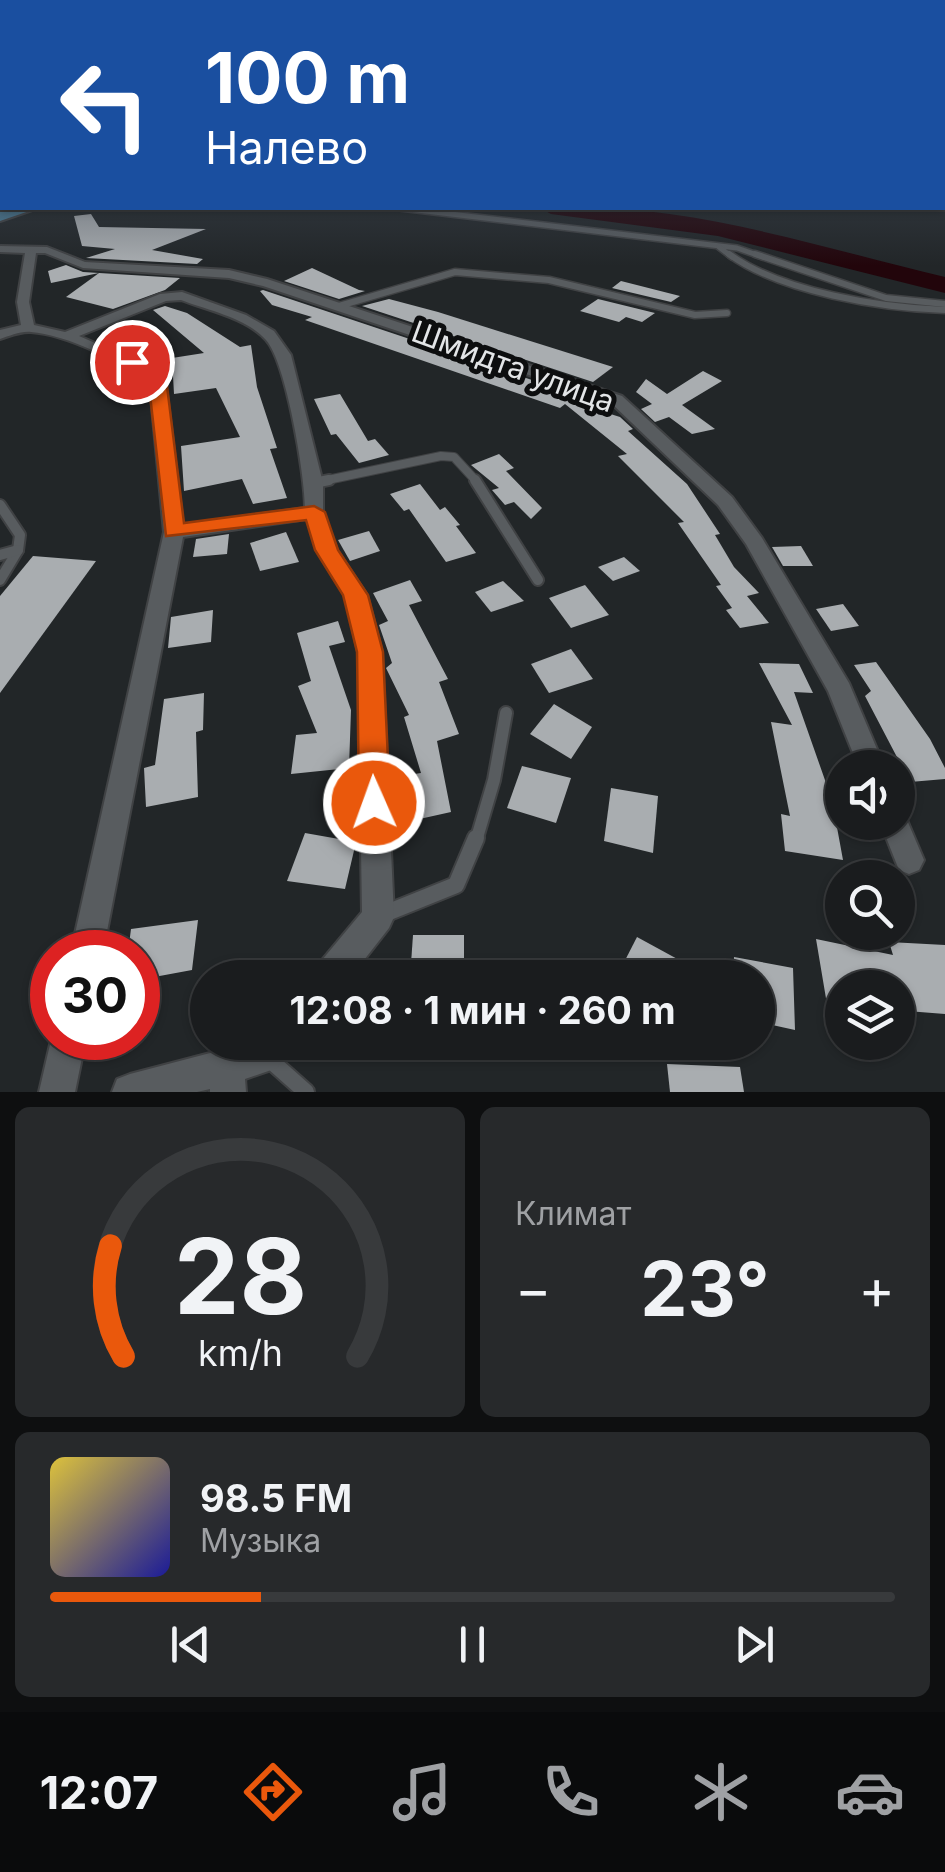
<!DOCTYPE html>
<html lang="ru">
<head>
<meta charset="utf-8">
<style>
	body { margin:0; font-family:Inter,sans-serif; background:#27292b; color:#f1f3f6; height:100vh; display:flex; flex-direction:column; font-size:38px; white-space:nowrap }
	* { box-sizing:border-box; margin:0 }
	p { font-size:32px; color:#9fa1a4 }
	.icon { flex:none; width:55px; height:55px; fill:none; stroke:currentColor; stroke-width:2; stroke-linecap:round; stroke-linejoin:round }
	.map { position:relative; height:1092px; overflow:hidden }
	.sheet { display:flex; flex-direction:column; gap:15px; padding:15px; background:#0e0f10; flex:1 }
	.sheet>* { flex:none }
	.hud { position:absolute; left:0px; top:0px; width:945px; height:210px; box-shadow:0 2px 8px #0004,0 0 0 2px #383a3c; background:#1a4fa0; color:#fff; overflow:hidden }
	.fabs { position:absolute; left:825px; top:750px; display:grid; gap:20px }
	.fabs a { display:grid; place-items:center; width:90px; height:90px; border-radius:50%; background:#1a1c1e; box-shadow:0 2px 8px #0004,0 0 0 2px #383a3c; font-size:50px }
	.speed { position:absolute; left:30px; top:930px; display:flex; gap:20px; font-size:50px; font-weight:700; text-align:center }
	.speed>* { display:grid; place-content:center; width:130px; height:130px; border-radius:50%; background:#1a1c1e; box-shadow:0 2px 8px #0004,0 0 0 2px #383a3c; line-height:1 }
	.speed .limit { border:15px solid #d22; background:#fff; color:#111 }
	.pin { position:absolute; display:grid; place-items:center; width:85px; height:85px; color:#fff; margin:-42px; border:5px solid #fff; border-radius:50%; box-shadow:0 2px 10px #0007 }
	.me { position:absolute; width:110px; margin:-55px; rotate:358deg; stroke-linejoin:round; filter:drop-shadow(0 0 8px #0008) }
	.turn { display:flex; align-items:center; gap:35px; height:210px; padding:0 40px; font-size:45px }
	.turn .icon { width:130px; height:130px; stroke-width:2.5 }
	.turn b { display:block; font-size:70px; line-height:85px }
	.big { font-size:75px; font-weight:700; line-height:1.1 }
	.sheet .card { flex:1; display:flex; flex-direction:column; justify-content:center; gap:15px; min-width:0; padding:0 35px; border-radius:15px; background:#27292b }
	.sheet .dial { align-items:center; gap:0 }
	.dial svg { height:260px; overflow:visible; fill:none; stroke:#383a3c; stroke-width:7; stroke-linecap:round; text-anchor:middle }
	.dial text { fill:#f1f3f6; stroke:none }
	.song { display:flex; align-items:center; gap:30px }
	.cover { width:120px; height:120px; border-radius:15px; background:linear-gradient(135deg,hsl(50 70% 55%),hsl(240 70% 35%)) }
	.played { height:10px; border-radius:5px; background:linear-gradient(90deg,#ea580c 25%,#383a3c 25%) }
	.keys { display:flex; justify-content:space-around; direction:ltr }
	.heat { display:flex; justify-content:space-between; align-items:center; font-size:55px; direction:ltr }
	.sheet .tiles { flex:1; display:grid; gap:15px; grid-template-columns:1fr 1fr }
	.card:last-child { grid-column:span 2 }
	.trip { position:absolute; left:190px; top:960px; width:585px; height:100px; border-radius:50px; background:#1a1c1e; box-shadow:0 2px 8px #0004,0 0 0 2px #383a3c; font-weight:700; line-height:100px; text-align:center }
	.tab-bar { display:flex; height:160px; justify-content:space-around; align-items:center; background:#0a0b0c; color:#9fa1a4 }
	.tab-bar .icon { width:70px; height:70px }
	.tab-bar .on { color:#ea580c }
	.tab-bar b { font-size:45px; color:#f1f3f6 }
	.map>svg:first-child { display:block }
</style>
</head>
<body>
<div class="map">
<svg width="945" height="1092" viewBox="0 0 945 1092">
	<rect width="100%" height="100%" fill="#222628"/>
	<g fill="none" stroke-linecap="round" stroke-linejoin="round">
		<!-- river -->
		<path fill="#22050b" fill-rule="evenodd" d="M540,208c136,-9 274,38 405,69v16l-227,-57 -167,-22z"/>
	</g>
	<!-- building -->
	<g fill="#a9adb0">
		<path d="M91,214l8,13 107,2 -54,21 51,9 -6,5 -111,-6 29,-9 -33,-3 -8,-30z"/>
		<path d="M66,265l17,7 97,6 -15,12 -52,19 -47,-12 33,-24 -48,10 -3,-12z"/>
		<path d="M312,268l47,22 6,1 -26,8 -55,-18z"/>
		<path d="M621,281l59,15 -9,6 -59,-14z"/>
		<path d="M263,290l314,105 -8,6 51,16 13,12 -5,2 59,53 33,50 -5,1 19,32 25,26 -12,3 22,27 -29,5 -14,-18 6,-2 -16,-22 5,-1 -43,-62 6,-1 -66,-66 9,-2 -62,-50 -5,4 -255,-88 7,-3 -40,-12 -12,-14z"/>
		<path d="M389,299l49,13 175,55 -20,15 -231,-76z"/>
		<path d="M598,299l57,14 -13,9 -16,-5 -7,5 -39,-11z"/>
		<path d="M165,306l22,7 53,34 11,-2 6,42 20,61 -7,1 17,49 -34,6 -11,-25 -58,12 -3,-45 59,-9 -24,-49 -42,6 -2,-36 32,-5 -51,-43z"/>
		<path d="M703,371l19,10 -40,24 33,24 -23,5 -23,-17 -14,5 -14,-13 11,-5 -16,-12 10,-13 21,15z"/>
		<path d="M340,394l28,47 7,-2 14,16 -30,8 -23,-29 -5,1 -17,-36z"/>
		<path d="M499,454l15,14 -8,3 36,37 -11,11 -17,-17 -9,3 -13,-15 7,-2 -28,-23z"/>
		<path d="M420,484l20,26 5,-3 15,18 -4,1 20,27 -30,9 -37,-53 -5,2 -14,-17z"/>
		<path d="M369,531l11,20 -30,10 -12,-21z"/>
		<path d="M286,532l13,30 -39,9 -10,-28z"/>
		<path d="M229,534l-2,20 -34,3 3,-18z"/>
		<path d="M801,546l12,20h-30l-11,-19z"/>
		<path d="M33,556l63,5 -96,132v-97z"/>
		<path d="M624,557l16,14 -27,10 -15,-14z"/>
		<path d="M410,580l12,21 -13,4 39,74 -9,3 20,52 -22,7 14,71 -45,10 -5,-46 20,-3 -17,-56 5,-2 -23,-47 6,-5 -13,-38 9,-4 -15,-28z"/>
		<path d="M503,581l21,20 -33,11 -16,-20z"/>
		<path d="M585,585l24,30 -38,13 -22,-30z"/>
		<path d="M843,604l16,22 -28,5 -15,-22z"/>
		<path d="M213,610l-2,32 -43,6 3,-31z"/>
		<path d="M338,621l7,21 -16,4 22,64 -2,58 -58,6 5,-39 21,-2 -19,-47 13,-5 -14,-48z"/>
		<path d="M571,649l22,30 -44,14 -18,-29z"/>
		<path d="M876,662l54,77 15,29v11l-35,3 -45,-86 6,-5 -17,-26z"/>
		<path d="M759,663l40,1 14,29 -19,-1 38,108 11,60 -58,-9 -4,-37 9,2 -19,-94 21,3z"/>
		<path d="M204,693l-1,37 -7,2 2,65 -52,10 -2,-39 11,-3 9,-66z"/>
		<path d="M554,704l38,23 -21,32 -41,-25z"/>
		<path d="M522,766l49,12 -15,45 -49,-15z"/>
		<path d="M611,788l47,8 -5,57 -49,-12z"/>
		<path d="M305,833l51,9 -11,47 -58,-8z"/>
		<path d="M198,920l-6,50 -54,10v-28h-10l3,-23z"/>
		<path d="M413,935h51v43h-54z"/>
		<path d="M637,937l44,24 -7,17h-58z"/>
		<path d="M816,939l77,16 -4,-13 56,3v69l-38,-3 -6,-23h-59v46h-10z"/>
		<path d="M734,957l59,11 2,62 -37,-8v-44h-25z"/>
		<path d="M667,1064l73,3 4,25h-74z"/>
	</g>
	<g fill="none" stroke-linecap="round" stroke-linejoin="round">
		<defs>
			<g id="service-far5">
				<path d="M400,208l337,40 26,9"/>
				<path d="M941,208h4"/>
				<path d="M719,247l13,10"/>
			</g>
			<g id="service-far4">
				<path d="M729,254c52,38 153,54 216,56"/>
				<path d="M755,254l131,44 59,6"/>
				<path d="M339,306l116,-34 94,8 146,35 32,-2"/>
			</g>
			<path id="service-far3" d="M318,482l123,-26 13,1 23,25"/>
			<g id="service-far2">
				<path d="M475,480l63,100"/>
				<path d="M314,483l15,-3"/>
				<path d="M0,505l20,30 -2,15 -18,30"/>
				<path d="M0,555l18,-5"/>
			</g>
			<path id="service-far1" d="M476,841l18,-61 12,-67"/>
			<g id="service">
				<path d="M384,914l72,-29 20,-47"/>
				<path d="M270,1060l36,32"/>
			</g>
			<g id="minor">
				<path d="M0,161l2,1v6h-2z"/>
				<path d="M2,189v6l-2,1v-6z"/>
				<path d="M0,246l47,1 38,15 144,8 38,9 355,117 110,101 30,41 87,145 36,85h-26l-31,-77 -82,-147 -28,-39 -108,-103 -347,-116 -34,-8 -146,-10 -38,-15h-9l-7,49 5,23 31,7 95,-38 22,-2 64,23 28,16 17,24 32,128v29l14,38 30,45 15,57 12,265 -5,11 -39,50h-37l4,-12 45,-54 -4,-260 -13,-57 -28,-45 -10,-31 -124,18 -80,415h-32l93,-420 -14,-145c-22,-25 -87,-53 -119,-55 -11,-1 -21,4 -31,7v-9l21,-5 -4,-23 8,-49 -25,-1zM181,300c26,10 66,18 85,40 20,22 39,135 39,168l-122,17 -17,-139 -25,-23 -62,-27 87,-35z"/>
				<path d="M898,811l6,2 20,47 -5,10 -10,4 -10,-4 -19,-48h18z"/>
				<path d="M52,1036l34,2 -11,54h-36z"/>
				<path d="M249,1042h44l-16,26 -32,11 1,13h-36v-3l-13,3h-85l5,-13 13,-5 84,-22 13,-7z"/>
			</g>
			<g id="primary">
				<rect x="942" y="125" width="3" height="8"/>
				<path d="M13,208h25l-38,13v-10z"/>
			</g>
		</defs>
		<!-- service-far5 casing -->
		<use href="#service-far5" stroke="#404244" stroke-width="8"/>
		<!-- service-far4 casing -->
		<use href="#service-far4" stroke="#404244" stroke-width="9"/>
		<!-- service-far3 casing -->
		<use href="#service-far3" stroke="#404244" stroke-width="10"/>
		<!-- service-far2 casing -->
		<use href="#service-far2" stroke="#404244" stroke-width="14"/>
		<!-- service-far1 casing -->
		<use href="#service-far1" stroke="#404244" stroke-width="16"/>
		<!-- service casing -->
		<use href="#service" stroke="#404244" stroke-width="20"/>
		<!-- minor casing -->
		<use href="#minor" stroke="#404244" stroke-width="4"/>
		<!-- primary casing -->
		<use href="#primary" stroke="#404244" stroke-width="4"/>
		<!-- service-far5 -->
		<use href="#service-far5" stroke="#585c5f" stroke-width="5"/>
		<!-- service-far4 -->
		<use href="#service-far4" stroke="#585c5f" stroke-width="6"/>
		<!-- service-far3 -->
		<use href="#service-far3" stroke="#585c5f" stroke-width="8"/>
		<!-- service-far2 -->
		<use href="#service-far2" stroke="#585c5f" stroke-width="10"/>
		<!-- service-far1 -->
		<use href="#service-far1" stroke="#585c5f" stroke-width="12"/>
		<!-- service -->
		<use href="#service" stroke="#585c5f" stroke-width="16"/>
		<!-- minor -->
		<use href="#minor" fill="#585c5f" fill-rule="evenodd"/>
		<!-- primary -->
		<use href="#primary" fill="#4a7993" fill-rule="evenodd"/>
	</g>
	<!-- sky -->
	<linearGradient id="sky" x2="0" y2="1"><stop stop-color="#131516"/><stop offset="0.43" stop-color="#3e4753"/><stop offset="1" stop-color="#3e4753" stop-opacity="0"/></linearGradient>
	<rect width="945" height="266" fill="url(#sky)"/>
	<!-- route -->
	<path fill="#ea580c" stroke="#983908" stroke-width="2.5" d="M126,359c19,-3 32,13 41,27l17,137 130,-17 11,6 13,38 30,45 15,57 7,151 -4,10 -12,4 -11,-4 -4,-10 -2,-151 -14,-57 -28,-45 -9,-30 -140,16 -17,-150 -5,-9 -18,-11z"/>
	<g text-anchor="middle" stroke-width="10" stroke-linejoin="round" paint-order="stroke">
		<!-- street labels -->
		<g font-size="30" fill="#e3e5e7" stroke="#0d0e0f">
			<text transform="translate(513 367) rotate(20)" y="10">Шмидта улица</text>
		</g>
	</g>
</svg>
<div class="fabs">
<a><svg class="icon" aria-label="sound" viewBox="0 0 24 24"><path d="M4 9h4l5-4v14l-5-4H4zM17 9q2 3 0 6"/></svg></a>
<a><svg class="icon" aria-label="search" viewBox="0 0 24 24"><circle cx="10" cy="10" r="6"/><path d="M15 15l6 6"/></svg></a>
<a><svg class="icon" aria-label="layers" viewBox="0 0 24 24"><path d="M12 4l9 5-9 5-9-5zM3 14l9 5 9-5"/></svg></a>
</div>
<div class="speed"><div class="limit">30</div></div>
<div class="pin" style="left:132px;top:362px;background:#d93025"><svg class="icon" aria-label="arrive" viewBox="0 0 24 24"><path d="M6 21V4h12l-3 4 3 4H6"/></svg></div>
<svg class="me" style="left:374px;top:803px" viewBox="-20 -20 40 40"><circle r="17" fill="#ea580c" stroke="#fff" stroke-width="3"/><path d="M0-11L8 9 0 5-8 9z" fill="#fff"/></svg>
<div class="trip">12:08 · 1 мин · 260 m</div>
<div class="hud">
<div class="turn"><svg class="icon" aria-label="left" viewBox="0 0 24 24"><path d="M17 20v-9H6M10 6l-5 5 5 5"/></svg><div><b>100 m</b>Налево</div></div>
</div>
</div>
<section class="sheet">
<div class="tiles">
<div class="card dial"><svg viewBox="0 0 100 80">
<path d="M14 69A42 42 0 1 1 86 69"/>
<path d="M14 69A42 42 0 0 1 10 35" stroke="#ea580c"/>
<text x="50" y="56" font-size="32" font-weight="700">28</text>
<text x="50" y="72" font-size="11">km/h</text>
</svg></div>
<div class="card"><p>Климат</p>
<div class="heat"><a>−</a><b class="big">23°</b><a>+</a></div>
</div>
<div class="card">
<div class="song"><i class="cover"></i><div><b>98.5 FM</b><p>Музыка</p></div></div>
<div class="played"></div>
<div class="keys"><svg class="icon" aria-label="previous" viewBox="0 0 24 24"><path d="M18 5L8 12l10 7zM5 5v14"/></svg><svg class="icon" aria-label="pause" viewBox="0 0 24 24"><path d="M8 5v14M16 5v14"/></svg><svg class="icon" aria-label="next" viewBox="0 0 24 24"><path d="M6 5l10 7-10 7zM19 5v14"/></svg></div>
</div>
</div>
</section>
<nav class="tab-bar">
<b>12:07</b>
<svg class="icon on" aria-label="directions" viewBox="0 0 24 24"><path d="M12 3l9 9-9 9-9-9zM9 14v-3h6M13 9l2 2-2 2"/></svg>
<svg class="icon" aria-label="music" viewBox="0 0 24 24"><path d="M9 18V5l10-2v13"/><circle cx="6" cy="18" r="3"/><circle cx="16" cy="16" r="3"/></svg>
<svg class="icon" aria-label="phone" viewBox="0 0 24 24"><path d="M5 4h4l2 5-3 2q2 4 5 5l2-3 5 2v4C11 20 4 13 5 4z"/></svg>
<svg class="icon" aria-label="climate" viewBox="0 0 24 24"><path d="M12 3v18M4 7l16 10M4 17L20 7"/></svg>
<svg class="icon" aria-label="car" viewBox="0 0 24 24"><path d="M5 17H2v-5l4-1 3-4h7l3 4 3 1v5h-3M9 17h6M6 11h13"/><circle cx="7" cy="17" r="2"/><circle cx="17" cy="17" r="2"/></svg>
</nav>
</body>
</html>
